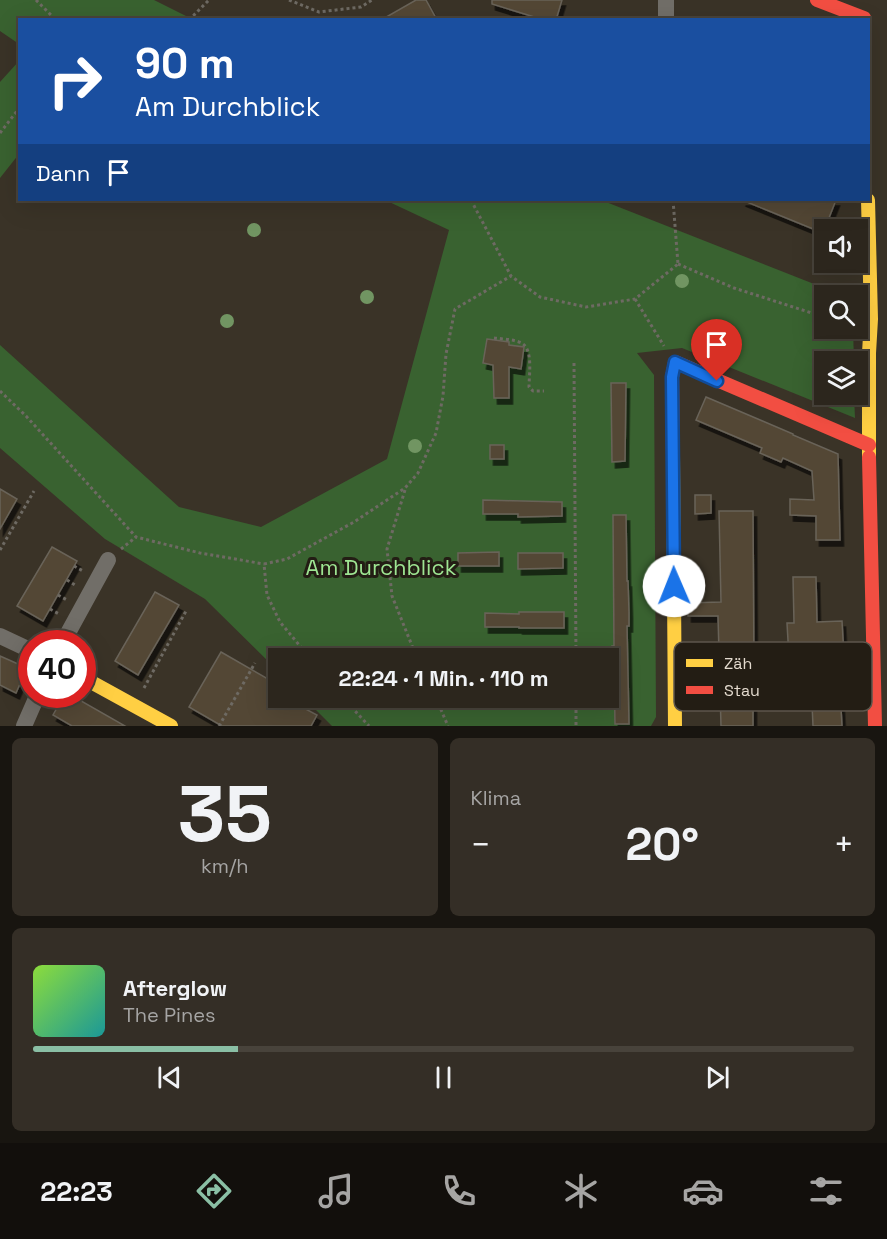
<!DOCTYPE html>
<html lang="de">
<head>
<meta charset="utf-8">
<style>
	body { margin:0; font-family:"Space Grotesk",sans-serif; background:#342e26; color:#f1f3f6; height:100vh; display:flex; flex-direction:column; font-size:22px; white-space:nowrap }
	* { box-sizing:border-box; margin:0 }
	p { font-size:20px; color:#a6a5a4 }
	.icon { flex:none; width:33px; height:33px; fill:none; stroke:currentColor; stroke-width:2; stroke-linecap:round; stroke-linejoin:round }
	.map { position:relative; height:726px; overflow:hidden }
	.side { display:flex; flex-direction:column; gap:12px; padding:12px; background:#181510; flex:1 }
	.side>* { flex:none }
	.hud { position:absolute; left:18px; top:18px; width:852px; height:183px; border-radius:0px; box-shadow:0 6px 24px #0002,0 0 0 2px #48433b; background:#1a4fa0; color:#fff; overflow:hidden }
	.buttons { position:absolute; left:814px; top:219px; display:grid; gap:12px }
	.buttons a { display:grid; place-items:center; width:54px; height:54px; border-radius:0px; background:#2c261d; box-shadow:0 6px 24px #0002,0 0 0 2px #48433b; font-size:30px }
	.speed { position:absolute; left:18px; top:630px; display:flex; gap:12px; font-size:30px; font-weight:700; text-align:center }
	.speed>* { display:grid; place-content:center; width:78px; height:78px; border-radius:50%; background:#2c261d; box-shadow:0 6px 24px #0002,0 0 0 2px #48433b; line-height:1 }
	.speed .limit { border:9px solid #d22; background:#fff; color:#111 }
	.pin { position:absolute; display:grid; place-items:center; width:51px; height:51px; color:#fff; margin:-62px -26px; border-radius:50% 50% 50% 0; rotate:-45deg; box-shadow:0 0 6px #0007 }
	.pin .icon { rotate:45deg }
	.me { position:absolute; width:66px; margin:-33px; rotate:359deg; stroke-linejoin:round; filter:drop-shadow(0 0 4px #0008) }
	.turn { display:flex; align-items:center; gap:21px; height:126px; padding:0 18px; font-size:27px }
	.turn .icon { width:78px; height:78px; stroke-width:2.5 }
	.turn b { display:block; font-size:42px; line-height:51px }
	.then { display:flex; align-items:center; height:57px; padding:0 18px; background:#0003; gap:12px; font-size:22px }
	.big { font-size:45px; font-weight:700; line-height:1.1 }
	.side .tile { flex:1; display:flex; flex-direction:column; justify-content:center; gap:9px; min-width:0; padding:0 21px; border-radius:9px; background:#342e26 }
	.side .dial { align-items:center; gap:0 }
	.dial b { font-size:78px; line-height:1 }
	.song { display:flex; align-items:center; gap:18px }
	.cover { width:72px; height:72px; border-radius:9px; background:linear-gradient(135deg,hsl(90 70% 55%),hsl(180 70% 35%)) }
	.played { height:6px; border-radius:3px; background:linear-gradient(90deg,#8abfa5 25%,#48433b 25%) }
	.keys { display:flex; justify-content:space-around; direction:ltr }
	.heat { display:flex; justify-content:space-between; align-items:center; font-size:33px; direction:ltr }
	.side .tiles { flex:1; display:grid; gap:12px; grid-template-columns:1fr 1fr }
	.tile:last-child { grid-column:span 2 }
	.trip { position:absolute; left:268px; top:648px; width:351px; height:60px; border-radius:0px; background:#2c261d; box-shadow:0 6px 24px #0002,0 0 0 2px #48433b; font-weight:700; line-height:60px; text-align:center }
	.dock { display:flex; height:96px; justify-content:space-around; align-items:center; background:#120f0c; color:#a6a5a4 }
	.dock .icon { width:42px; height:42px }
	.dock .active { color:#8abfa5 }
	.dock b { font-size:27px; color:#f1f3f6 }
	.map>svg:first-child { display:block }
</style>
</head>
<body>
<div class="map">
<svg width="887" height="726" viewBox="0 0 887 726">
	<defs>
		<filter id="shadow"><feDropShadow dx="3.5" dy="6" stdDeviation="0" flood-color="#0009"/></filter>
	</defs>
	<rect width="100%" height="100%" fill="#3a3327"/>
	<!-- green -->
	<g fill="#396230">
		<path d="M0,0h154l38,19 -172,1 -1,24 -19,-13z"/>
		<path d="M19,61v93l-19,24v-96z"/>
		<path d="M385,200h216l241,95 -17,1v32l28,1 1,32 -29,1v32l29,1 1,23 -173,-70 -45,5 17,22 2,342 -5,9h-319l-28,-28h305v-40h-330v14l-74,-73 -100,-60 -105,-91v-103l179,162 82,20 126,-68 62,-229z"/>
	</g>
	<!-- building -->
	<g fill="#534734" stroke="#696359" stroke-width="1.5" filter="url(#shadow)">
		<path d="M416,0h10l11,20h-56z"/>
		<path d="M492,0h70l-6,20h-12l-52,-16z"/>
		<path d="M742,200h94l-13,33z"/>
		<path d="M487,339l22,3v3l15,2 -3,22 -12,-2v31h-15l-1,-33 -10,-2z"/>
		<path d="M611,383h15l-1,78 -13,1z"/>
		<path d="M706,397l87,37v1l45,19 2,86h-24v-24l-26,-1v-16l24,1 -2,-29 -29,-13 -2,4 -21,-9 2,-5 -66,-28z"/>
		<rect x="490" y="445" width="14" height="14"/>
		<path d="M0,489l17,10 -17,30z"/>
		<path d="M695,495h16v18l-16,1z"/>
		<path d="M483,500l79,2v14l-44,1v-3h-35z"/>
		<path d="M719,511h34l1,160 19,-1v30h-20v26h-32l-3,-110h-30v-13l33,-1z"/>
		<path d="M613,515h13l1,66h1l1,31v14h-2l2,98h-14l-1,-64h-2v-14h2z"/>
		<path d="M52,547l25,14 -34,60 -26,-15z"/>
		<path d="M499,552v14h-41v-13z"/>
		<path d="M518,553h45v15l-45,1z"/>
		<path d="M793,577h23l1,45 25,-1 2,35h-6l4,70h-29l-3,-69 -21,1 -2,-35h7z"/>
		<path d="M155,592l24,13 -41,70 -23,-14z"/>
		<path d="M519,612h45v16h-45v-1h-34v-14l34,1z"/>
		<path d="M221,652l54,31 -4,7 8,4v4h6l32,17 -6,11h-89l-33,-19z"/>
		<path d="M0,656l27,12 -11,25 -16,-8z"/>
		<path d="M65,694h4l56,32h-53l-19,-11z"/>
	</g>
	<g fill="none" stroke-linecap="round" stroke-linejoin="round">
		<!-- path -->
		<g stroke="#6e6a63" stroke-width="3" stroke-dasharray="3 3" stroke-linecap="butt">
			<path d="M36,0l20,20"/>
			<path d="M289,0l30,12 42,-5 11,-7"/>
			<path d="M189,20l20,-20"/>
			<path d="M0,133l20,-26"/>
			<path d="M471,200l40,76 29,21 46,10 49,-8 43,-35"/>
			<path d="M673,200l5,64"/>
			<path d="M678,264l56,24 81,26h10"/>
			<path d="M635,299l29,47"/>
			<path d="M494,338c8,1 17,1 25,4 15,4 10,32 10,45l4,4h11"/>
			<path d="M574,363l2,295"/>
			<path d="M0,391l26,25 110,121 64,16 64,11"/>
			<path d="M405,490l-18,59 5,47 25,62"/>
			<path d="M121,549l15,-12"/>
			<path d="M0,550l34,-59"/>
			<path d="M74,566l9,5"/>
			<path d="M67,580l8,5"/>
			<path d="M58,595l9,5"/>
			<path d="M50,609l9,5"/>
			<path d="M310,658l-30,-36 -13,-27 -3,-31 23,-5 67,-37 51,-34 13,-15 18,-40 7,-37 3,-42 9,-45 56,-33"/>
			<path d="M144,688l42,-77"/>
			<path d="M343,698l26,28"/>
			<path d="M436,698l12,28"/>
			<path d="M576,698v28"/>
			<path d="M219,726l36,-63"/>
		</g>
		<!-- street -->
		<g stroke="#716e68" stroke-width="16">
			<path d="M666,0v20"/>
			<path d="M0,636l32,15"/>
			<path d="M62,644l46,-84"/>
			<path d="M24,726l14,-32"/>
		</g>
		<!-- slow -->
		<g stroke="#ffcf43" stroke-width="14">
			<path d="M868,200l3,119 -2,34v104"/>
			<path d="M673,455l2,271"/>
			<path d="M82,677l89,49"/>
		</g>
		<!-- jam -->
		<g stroke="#f24e42" stroke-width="14">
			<path d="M817,0l47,18v2"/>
			<path d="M673,455l-1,-78 3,-15 194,83"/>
			<path d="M869,457l6,269"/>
		</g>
	</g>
	<!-- trees -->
	<g fill="#719562">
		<circle cx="254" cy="230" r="7"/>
		<circle cx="682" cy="281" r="7"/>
		<circle cx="367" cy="297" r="7"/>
		<circle cx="227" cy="321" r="7"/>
		<circle cx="415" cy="446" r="7"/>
		<circle cx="375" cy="568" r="7"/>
	</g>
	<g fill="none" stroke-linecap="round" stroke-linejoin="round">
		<defs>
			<path id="route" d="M674,586l-2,-209 3,-15 42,19"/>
		</defs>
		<!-- route casing -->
		<use href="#route" stroke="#114b97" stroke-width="15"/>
		<!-- route -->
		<use href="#route" stroke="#1a73e8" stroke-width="10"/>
	</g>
	<g text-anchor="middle" stroke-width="6" stroke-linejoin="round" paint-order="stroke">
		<!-- park labels -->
		<g font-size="22" fill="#9ee592" stroke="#231d14">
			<text x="381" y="575">Am Durchblick</text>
		</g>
	</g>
	<!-- legend -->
	<rect x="674" y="642" width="198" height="69" rx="9" fill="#231d14" stroke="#5d564c" stroke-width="1.5"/>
	<rect x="686" y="659" width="27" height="8" fill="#ffcf43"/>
	<rect x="686" y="686" width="27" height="8" fill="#f24e42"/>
	<g font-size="16" fill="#e3dace">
		<text x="724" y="669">Zäh</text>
		<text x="724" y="696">Stau</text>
	</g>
</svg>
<div class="buttons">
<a><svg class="icon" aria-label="sound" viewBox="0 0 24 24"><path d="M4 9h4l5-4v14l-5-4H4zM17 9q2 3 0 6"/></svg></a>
<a><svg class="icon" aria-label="search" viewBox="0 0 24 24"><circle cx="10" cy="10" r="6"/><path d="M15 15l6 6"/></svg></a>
<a><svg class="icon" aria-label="layers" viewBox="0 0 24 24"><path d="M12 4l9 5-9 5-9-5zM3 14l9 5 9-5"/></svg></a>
</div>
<div class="speed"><div class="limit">40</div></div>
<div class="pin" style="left:717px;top:381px;background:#d93025"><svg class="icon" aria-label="arrive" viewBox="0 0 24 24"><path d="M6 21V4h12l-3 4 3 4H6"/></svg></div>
<svg class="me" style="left:674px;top:586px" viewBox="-20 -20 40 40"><circle r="19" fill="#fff"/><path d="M0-13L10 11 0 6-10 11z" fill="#1a73e8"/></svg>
<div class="trip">22:24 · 1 Min. · 110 m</div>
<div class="hud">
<div class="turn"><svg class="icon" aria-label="right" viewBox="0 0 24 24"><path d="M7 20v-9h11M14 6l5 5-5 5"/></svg><div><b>90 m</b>Am Durchblick</div></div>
<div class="then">Dann<svg class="icon" aria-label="arrive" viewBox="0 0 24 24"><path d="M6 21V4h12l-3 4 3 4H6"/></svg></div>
</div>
</div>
<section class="side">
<div class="tiles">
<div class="tile dial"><b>35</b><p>km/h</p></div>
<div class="tile"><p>Klima</p>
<div class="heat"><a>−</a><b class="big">20°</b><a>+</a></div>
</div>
<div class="tile">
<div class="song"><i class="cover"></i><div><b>Afterglow</b><p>The Pines</p></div></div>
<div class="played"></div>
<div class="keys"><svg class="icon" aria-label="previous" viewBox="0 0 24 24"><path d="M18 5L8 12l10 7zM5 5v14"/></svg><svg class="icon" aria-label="pause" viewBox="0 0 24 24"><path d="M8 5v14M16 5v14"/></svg><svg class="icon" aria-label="next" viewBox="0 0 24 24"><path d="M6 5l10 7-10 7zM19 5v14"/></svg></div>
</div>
</div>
</section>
<nav class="dock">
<b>22:23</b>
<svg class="icon active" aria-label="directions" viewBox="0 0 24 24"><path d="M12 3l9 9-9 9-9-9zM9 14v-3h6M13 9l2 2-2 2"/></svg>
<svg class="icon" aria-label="music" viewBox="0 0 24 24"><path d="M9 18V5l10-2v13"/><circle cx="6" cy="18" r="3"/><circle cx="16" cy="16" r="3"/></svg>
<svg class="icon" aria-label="phone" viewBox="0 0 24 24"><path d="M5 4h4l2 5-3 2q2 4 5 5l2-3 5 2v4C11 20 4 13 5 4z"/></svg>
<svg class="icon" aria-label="climate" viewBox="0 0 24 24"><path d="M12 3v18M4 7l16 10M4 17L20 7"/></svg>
<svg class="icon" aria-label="car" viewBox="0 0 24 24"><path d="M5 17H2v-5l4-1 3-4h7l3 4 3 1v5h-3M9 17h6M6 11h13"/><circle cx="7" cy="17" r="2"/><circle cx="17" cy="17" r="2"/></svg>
<svg class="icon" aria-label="filters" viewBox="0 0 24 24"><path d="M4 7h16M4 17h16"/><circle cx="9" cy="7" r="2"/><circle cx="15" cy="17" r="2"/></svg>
</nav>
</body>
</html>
